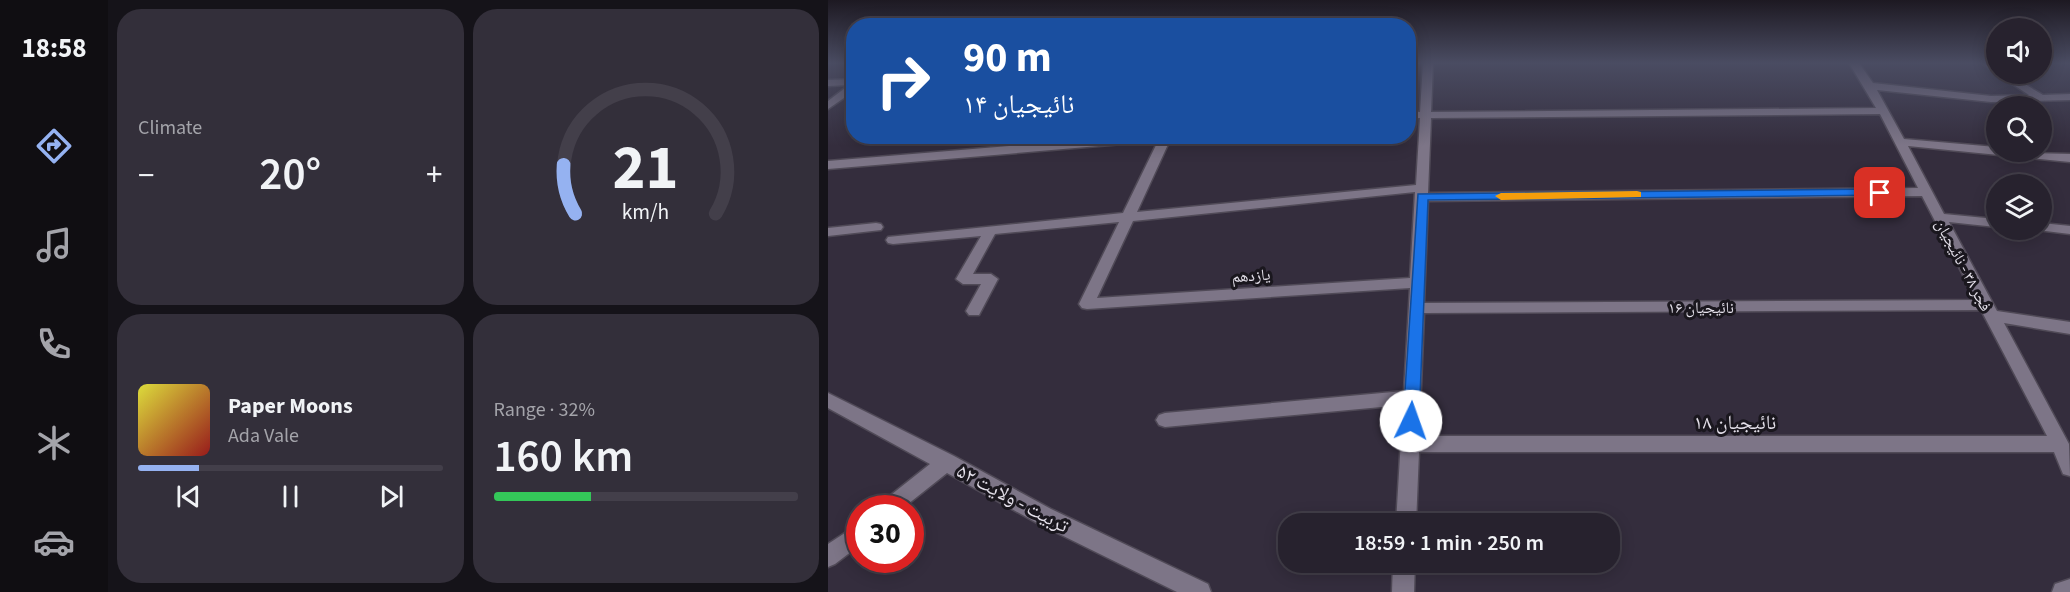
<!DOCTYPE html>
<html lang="en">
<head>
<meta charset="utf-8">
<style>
	body { margin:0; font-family:"Source Sans 3","Noto Naskh Arabic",sans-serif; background:#332f3a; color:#f1f3f6; height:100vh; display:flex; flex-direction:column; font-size:22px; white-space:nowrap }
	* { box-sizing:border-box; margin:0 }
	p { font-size:20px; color:#a4a4aa }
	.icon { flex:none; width:33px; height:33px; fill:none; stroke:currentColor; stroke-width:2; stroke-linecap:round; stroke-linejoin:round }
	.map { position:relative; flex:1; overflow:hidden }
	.details { display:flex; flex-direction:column; gap:9px; padding:9px; background:#151319; width:720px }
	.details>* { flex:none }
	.hud { position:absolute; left:18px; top:18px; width:570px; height:126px; border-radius:24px; box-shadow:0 3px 15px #0003,0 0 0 2px #433f4a; background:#1a4fa0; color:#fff; overflow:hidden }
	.fabs { position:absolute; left:1158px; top:18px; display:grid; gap:12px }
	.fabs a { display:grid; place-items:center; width:66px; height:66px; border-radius:50%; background:#27222e; box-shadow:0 3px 15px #0003,0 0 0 2px #433f4a; font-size:30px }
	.speed { position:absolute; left:18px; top:495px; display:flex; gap:12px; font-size:30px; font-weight:700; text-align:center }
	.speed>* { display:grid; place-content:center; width:78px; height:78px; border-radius:50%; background:#27222e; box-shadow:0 3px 15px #0003,0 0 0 2px #433f4a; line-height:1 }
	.speed .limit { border:9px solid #d22; background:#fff; color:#111 }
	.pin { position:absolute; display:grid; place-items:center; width:51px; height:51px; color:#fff; margin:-26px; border-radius:12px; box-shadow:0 3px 9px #0006 }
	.me { position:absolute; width:66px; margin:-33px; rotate:3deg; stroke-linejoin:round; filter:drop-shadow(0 0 4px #0008) }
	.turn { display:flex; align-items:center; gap:21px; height:126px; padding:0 18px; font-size:27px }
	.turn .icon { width:78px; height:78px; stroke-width:2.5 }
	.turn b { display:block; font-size:42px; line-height:51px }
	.big { font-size:45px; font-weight:600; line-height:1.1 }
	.details .tile { flex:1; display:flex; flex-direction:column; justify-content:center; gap:9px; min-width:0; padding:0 21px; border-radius:24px; background:#332f3a }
	.details .dial { align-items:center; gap:0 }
	.dial svg { height:156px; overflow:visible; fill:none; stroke:#433f4a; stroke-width:7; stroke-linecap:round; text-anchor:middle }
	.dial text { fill:#f1f3f6; stroke:none }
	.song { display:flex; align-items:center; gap:18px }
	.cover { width:72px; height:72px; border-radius:9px; background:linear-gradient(135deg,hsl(60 70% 55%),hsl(0 70% 35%)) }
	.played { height:6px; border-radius:3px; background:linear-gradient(90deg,#95b2f1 20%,#433f4a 20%) }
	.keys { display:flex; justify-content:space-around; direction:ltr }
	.heat { display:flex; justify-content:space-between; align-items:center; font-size:33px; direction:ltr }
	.charge { height:9px; border-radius:4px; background:linear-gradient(90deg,#34c759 32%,#433f4a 0) }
	.details .tiles { flex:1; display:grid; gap:9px; grid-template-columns:repeat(2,1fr) }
	.trip { position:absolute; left:450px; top:513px; width:342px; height:60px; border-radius:24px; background:#27222e; box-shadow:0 3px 15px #0003,0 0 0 2px #433f4a; font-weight:600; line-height:60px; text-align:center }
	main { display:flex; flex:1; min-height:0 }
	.dock { display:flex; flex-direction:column; width:108px; justify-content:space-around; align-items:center; background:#100e12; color:#a4a4aa }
	.dock .icon { width:42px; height:42px }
	.dock .active { color:#95b2f1 }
	.dock b { font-size:27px; color:#f1f3f6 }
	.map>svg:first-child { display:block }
</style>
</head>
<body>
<main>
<nav class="dock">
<b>18:58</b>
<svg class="icon active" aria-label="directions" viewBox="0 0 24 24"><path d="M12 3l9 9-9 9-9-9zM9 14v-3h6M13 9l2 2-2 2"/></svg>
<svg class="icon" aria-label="music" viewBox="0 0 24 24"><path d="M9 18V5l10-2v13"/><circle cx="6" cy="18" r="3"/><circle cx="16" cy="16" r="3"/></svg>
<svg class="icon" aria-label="phone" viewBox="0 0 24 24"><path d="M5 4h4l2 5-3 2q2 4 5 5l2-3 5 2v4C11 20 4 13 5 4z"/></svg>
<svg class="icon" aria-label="climate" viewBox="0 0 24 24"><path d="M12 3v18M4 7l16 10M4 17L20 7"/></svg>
<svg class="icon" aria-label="car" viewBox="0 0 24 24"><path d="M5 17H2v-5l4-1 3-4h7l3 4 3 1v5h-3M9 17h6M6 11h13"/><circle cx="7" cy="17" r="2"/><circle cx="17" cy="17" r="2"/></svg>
</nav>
<section class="details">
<div class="tiles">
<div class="tile"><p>Climate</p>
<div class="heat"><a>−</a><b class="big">20°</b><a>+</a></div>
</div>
<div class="tile dial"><svg viewBox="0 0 100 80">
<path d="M14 69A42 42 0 1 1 86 69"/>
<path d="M14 69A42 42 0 0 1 8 44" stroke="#95b2f1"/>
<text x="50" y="56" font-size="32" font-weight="700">21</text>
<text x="50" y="72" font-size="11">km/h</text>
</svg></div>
<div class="tile">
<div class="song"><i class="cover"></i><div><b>Paper Moons</b><p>Ada Vale</p></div></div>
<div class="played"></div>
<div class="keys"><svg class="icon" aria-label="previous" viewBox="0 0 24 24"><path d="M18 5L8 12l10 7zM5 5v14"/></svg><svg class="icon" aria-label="pause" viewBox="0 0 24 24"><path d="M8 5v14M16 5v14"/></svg><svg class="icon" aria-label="next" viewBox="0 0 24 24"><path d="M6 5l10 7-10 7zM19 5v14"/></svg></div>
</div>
<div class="tile"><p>Range · 32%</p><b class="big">160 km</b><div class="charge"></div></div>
</div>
</section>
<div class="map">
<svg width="1242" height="592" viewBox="0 0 1242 592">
	<rect width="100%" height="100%" fill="#342d3d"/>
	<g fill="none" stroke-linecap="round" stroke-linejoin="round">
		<defs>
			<g id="street">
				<path d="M595,63h10l-2,49 445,-4 -27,-45h10l14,20 118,13 38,-1 -32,-21h11l35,21 27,-1v6l-79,2 -114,-12 27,49 92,8v5l74,2v8l-162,-16 36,68 52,5v8l-47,-5 48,89 73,11v12l-66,-11 65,121 1,32 -7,-2 -9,-22h-635l-3,72h-20l7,-119 -238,22 -6,-2 -3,-5 3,-5 6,-2 239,-22 6,-103 -323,21 -5,-1 -3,-4 40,-82 -124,12 -22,40h18l7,5 -19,36h-10l-3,-4 15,-27h-18l-7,-5 25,-43 -88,8 -5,-1 -2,-3 2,-3 235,-24 35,-72 -330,28v-8l302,-25h52l-12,4 -33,72 279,-27 4,-67h-12v-6h12zM1052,114l38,74 -490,5 3,-75zM587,192l-5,86 -313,20 36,-77zM1094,196l54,104 -552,3 4,-102zM1153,310l66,126h-628l5,-123z"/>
				<path d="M1153,63h12l3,3v7z"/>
				<path d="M26,79v12l-26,18v-8l21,-16 -21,1v-6z"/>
				<path d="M48,223l5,1 2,3 -2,3 -53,6v-8z"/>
				<path d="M1214,223l28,3v8l-33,-4h5z"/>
				<path d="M0,393l126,63 97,53 157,75 3,8h-34l-140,-69 -90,-50 -44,35h-24l3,-6 48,-38 -102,-56z"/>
				<path d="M32,523v22l-25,19 -7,3v-23z"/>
				<path d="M565,562h22l-1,30h-22z"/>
				<path d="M1242,579v13h-18l3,-8z"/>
			</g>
		</defs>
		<!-- street casing -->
		<use href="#street" stroke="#504a57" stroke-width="3"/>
		<!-- street -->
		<use href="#street" fill="#7d7587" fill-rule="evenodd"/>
	</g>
	<!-- sky -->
	<linearGradient id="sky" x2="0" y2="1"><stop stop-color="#1d1922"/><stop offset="0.43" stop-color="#4a4c62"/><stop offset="1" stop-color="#4a4c62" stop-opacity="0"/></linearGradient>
	<rect width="1242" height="146" fill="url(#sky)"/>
	<!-- route -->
	<path fill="#1a73e8" stroke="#114b97" stroke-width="1.5" d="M1052,189l4,1v5l-456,5 -9,221 -2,4 -6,2 -6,-2 -2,-4 15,-227z"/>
	<!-- slow -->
	<path fill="#f59e0b" d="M809,191l4,1v5l-140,3 -6,-4 6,-3z"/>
	<g text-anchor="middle" stroke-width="6" stroke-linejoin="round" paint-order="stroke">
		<!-- street labels -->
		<g font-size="16" fill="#e4e0ea" stroke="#1a171e">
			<text transform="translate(1136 265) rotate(62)" y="6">فجر ۳۸ - نائیجیان</text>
			<text transform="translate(423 275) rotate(-4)" y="6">یازدهم</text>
			<text x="873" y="313">نائیجیان ۱۶</text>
		</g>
		<!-- near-street labels -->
		<g font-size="20" fill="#e4e0ea" stroke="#1a171e">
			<text x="907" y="429">نائیجیان ۱۸</text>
			<text transform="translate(185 498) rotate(28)" y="7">تربیت - ولایت ۵۲</text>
		</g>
	</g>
</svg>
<div class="fabs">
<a><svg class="icon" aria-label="sound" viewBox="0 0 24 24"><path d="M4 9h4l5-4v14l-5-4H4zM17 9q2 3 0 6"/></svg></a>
<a><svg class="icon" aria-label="search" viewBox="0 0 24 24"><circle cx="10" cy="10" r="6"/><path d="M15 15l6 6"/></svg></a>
<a><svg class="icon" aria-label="layers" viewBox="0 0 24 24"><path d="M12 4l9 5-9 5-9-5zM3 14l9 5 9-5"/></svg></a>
</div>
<div class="speed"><div class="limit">30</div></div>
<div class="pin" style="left:1052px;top:193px;background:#d93025"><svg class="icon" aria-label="arrive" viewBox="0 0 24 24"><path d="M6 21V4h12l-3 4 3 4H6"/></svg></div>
<svg class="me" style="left:583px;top:421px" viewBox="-20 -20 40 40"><circle r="19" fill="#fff"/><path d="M0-13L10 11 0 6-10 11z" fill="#1a73e8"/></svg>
<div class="trip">18:59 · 1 min · 250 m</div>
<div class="hud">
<div class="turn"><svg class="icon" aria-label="right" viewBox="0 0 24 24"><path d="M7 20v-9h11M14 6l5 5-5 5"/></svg><div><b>90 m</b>نائیجیان ۱۴</div></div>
</div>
</div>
</main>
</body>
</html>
